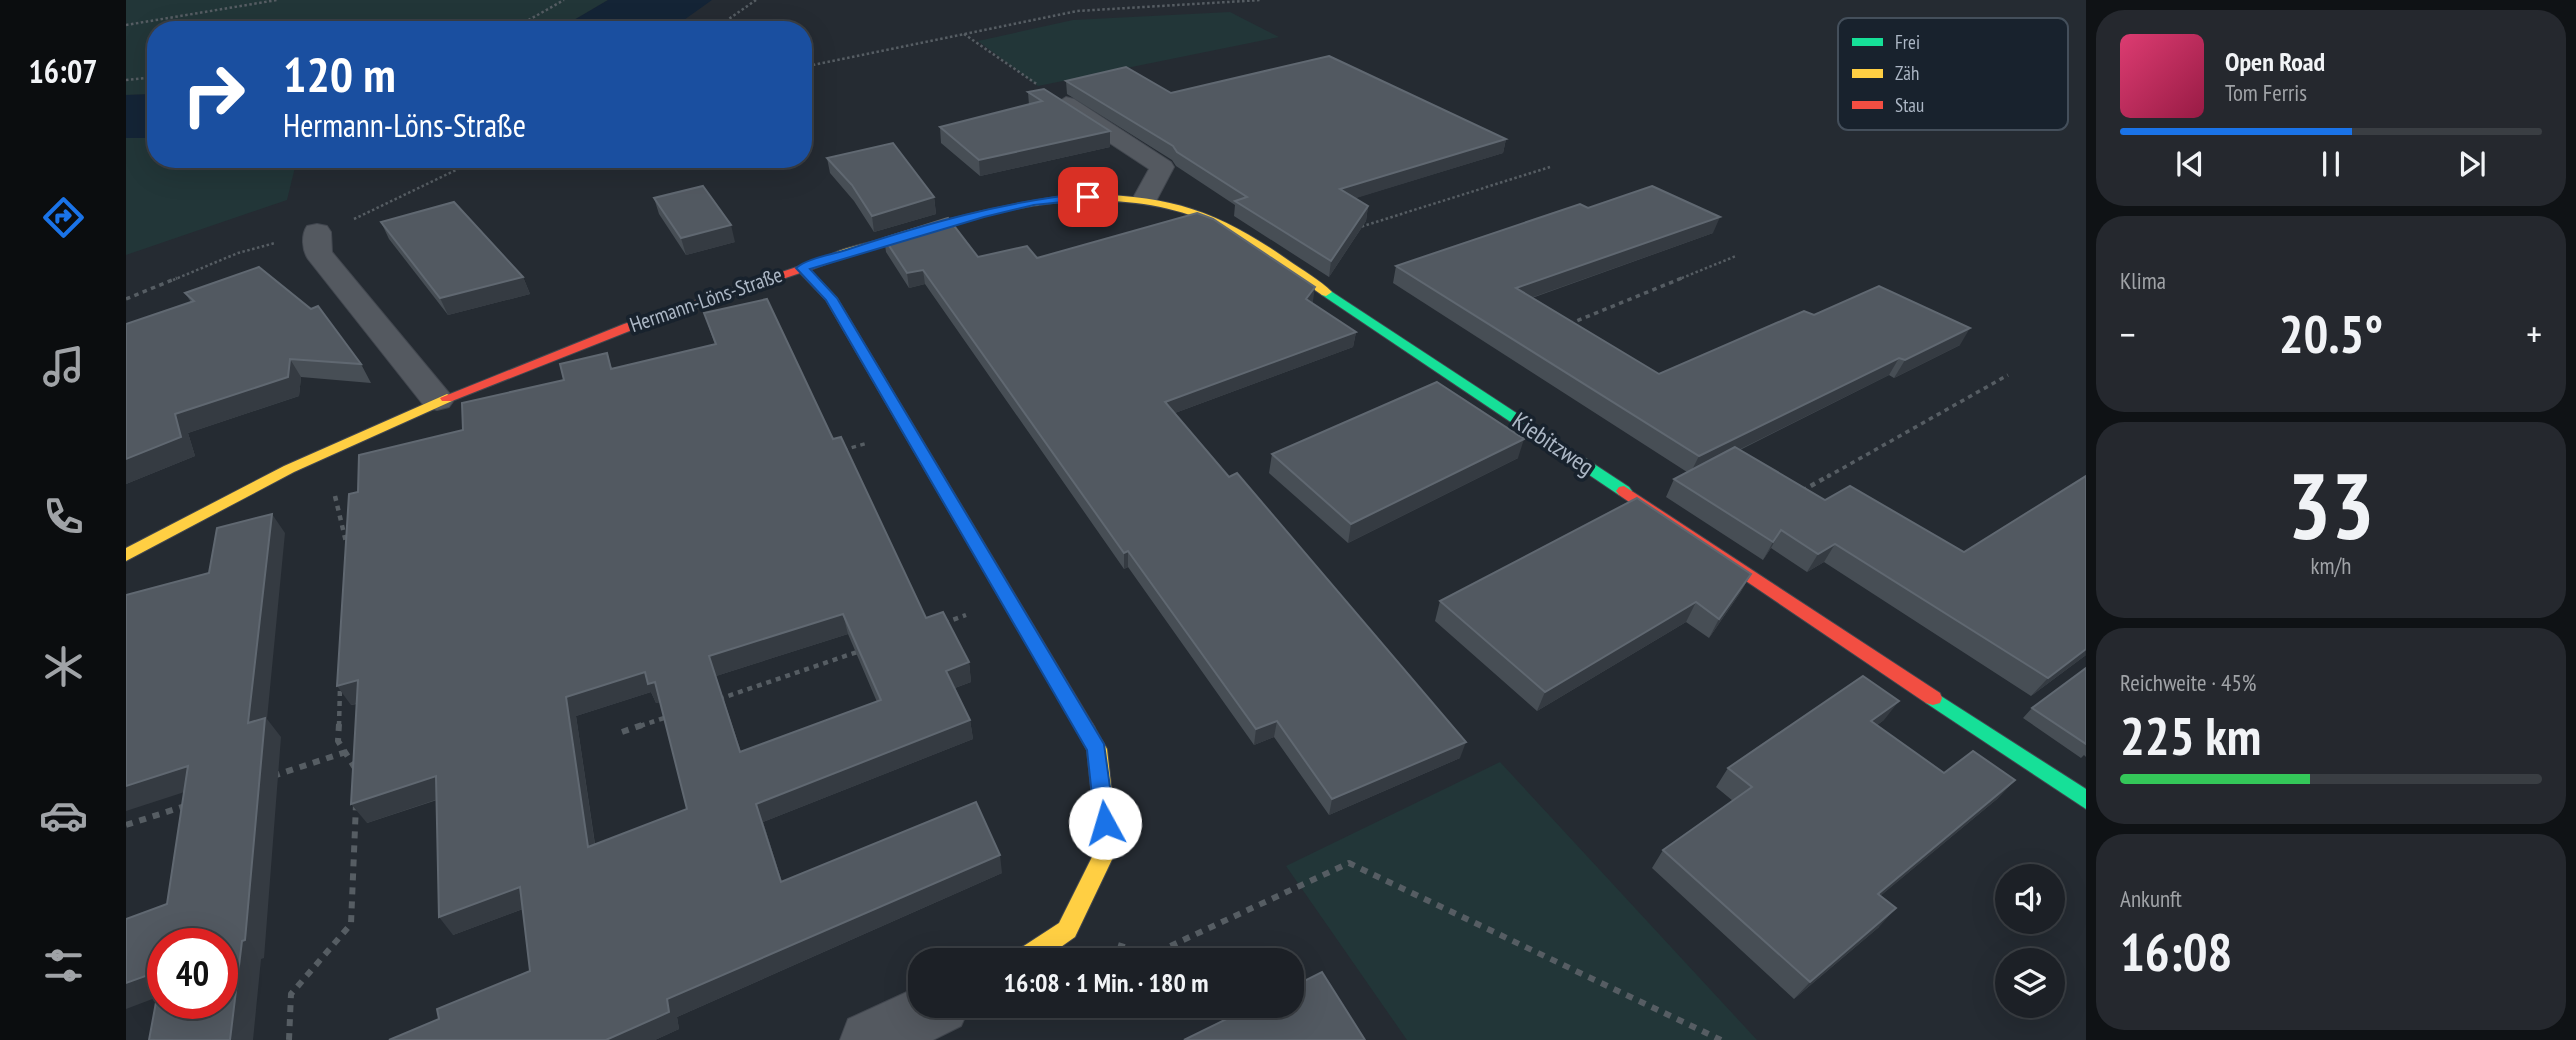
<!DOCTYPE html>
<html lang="de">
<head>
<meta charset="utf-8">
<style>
	body { margin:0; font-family:"PT Sans Narrow",sans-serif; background:#25282e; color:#f1f3f6; height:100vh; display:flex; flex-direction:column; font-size:26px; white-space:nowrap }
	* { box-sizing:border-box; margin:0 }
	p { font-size:23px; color:#a0a3a7 }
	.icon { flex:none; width:38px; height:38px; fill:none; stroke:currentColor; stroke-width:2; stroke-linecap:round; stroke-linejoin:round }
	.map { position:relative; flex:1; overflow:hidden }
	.side { display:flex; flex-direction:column; gap:10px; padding:10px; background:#0f1215; width:490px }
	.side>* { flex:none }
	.hud { position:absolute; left:21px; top:21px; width:665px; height:147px; border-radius:28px; box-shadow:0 7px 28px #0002,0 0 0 2px #3a3e43; background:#1a4fa0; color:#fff; overflow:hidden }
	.buttons { position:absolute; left:1869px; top:864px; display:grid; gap:14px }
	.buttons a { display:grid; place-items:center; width:70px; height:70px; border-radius:50%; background:#1c2026; box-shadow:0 7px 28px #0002,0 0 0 2px #3a3e43; font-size:35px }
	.speed { position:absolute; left:21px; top:928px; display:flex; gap:14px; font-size:35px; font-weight:700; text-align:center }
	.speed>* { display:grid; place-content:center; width:91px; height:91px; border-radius:50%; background:#1c2026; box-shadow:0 7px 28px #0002,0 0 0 2px #3a3e43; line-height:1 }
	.speed .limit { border:10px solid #d22; background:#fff; color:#111 }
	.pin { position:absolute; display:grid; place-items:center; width:60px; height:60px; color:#fff; margin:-30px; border-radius:14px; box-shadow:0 4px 10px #0006 }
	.me { position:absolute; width:77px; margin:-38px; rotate:354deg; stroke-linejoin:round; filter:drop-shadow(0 0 5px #0008) }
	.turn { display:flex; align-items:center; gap:24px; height:147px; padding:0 21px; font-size:32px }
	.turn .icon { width:91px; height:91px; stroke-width:2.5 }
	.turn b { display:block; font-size:49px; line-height:60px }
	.big { font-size:52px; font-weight:800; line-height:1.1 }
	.side .widget { flex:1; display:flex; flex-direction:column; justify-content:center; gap:10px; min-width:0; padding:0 24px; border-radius:28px; background:#25282e }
	.side .dial { align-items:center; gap:0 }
	.dial b { font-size:91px; line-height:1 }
	.song { display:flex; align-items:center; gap:21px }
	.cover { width:84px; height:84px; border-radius:10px; background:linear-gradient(135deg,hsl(340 70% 55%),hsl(340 70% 35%)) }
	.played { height:7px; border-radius:4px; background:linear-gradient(90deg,#1a73e8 55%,#3a3e43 55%) }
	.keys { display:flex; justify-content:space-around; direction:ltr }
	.heat { display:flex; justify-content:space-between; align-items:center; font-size:38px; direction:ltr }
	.charge { height:10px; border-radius:5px; background:linear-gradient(90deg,#34c759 45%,#3a3e43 0) }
	.trip { position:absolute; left:782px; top:948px; width:396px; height:70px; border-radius:28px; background:#1c2026; box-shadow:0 7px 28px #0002,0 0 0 2px #3a3e43; font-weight:800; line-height:70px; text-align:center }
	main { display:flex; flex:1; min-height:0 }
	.tab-bar { display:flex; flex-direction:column; width:126px; justify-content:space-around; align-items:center; background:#0b0d0f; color:#a0a3a7 }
	.tab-bar .icon { width:49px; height:49px }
	.tab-bar .selected { color:#1a73e8 }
	.tab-bar b { font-size:32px; color:#f1f3f6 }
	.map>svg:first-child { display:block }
</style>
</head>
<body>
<main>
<nav class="tab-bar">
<b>16:07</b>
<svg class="icon selected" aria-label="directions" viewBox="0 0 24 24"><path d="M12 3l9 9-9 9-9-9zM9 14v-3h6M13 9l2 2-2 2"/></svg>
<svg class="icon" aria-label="music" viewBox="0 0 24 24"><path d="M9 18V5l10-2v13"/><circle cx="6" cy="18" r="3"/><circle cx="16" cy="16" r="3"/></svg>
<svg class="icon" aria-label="phone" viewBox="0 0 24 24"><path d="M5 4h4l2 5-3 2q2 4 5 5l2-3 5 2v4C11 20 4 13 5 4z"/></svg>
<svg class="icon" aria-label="climate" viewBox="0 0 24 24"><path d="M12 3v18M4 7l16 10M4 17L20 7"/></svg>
<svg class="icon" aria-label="car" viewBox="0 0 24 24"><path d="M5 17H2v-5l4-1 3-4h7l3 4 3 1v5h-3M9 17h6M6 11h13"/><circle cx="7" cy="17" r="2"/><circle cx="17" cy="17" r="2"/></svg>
<svg class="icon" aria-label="filters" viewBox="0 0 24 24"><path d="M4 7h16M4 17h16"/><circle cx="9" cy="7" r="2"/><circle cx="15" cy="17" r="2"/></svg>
</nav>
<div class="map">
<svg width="1960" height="1040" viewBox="0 0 1960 1040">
	<rect width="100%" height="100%" fill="#252b32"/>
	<!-- green -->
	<g fill="#223638">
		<path d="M0,0h482l-51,30h-401v64l-30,1z"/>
		<path d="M1104,12l49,25 -241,49 -60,-45 95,-21z"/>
		<path d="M0,138h30v21h141l-10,41 -161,55z"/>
		<path d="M1374,762l257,278h-350l-121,-174z"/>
	</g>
	<!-- water -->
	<g fill="#142436">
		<path d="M482,0h104l-42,30h-113z"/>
		<path d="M30,94v44h-30v-43z"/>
	</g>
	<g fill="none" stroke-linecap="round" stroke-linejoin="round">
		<defs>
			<g id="street">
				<path d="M940,97l8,2 97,63 3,5 -19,36h-18l-4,-5 16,-29 -91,-60 -3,-5z"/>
				<path d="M191,224l10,2 4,6 1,20 117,141 5,7 -5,7 -12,3 -12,-3 -117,-148c-6,-9 -7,-24 -1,-33z"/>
				<path d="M794,986v20h50l-9,20 -28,14h-93l8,-21z"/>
			</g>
			<g id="fast">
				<path d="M1200,288l303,199 3,4 -3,4h-10l-297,-200 -2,-3z"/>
				<path d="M1807,691l153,98v20l-160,-106 -2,-5 2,-5z"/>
			</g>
			<g id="slow">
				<path d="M951,194c90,1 137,14 211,66 14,10 32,20 44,32l-6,4 -4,-1c-34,-23 -65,-51 -102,-68 -124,-59 -264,-6 -386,34l-4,1 -6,-3c13,-10 35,-14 51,-18 67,-22 132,-38 202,-47z"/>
				<path d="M321,394l7,4 -2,3 -158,71 -168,89v-13l158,-82z"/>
				<path d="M959,720l7,3 15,26 11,98 -43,90 -34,24h-31l3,-8 46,-30 38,-76 -10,-97 -12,-22 3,-5z"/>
			</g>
			<g id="jam">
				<path d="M704,256l4,1v4l-24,9 27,28 258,430 -3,5 -7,3 -7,-3 -252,-433 -26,-27 -168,57 -180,71h-10l-2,-3 184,-74z"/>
				<path d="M1498,486l316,207 2,5 -2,5 -7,2 -7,-2 -307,-208 -3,-4 3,-4z"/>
			</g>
		</defs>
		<!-- street casing -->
		<use href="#street" stroke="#42474f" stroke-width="2"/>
		<!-- fast casing -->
		<use href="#fast" stroke="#42474f" stroke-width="2"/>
		<!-- slow casing -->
		<use href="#slow" stroke="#42474f" stroke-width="2"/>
		<!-- jam casing -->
		<use href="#jam" stroke="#42474f" stroke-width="2"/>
		<!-- path-far3 -->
		<g stroke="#565d63" stroke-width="2.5" stroke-dasharray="2.5 2.5" stroke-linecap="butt">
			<path d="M0,25l151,-25"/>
			<path d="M385,30l53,-30"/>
			<path d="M587,30l43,-30"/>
			<path d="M838,34l74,51"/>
			<path d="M677,67l274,-56 184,-11"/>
			<path d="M0,80l30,-3"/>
			<path d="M228,219l125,-60"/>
			<path d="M1231,228l193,-61"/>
			<path d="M47,280l65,-27 37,-10"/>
			<path d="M1551,280l59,-24"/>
		</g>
		<!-- path-far2 -->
		<g stroke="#565d63" stroke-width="3.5" stroke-dasharray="4.5 4.5" stroke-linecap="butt">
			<path d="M0,299l51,-21"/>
			<path d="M1443,324l113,-46"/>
			<path d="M717,450l25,-7"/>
			<path d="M1701,477l181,-102"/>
		</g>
		<!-- path-far1 -->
		<g stroke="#565d63" stroke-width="4.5" stroke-dasharray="5 5" stroke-linecap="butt">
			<path d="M1676,491l28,-16"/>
			<path d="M209,496l11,46"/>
			<path d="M818,623l22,-8"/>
			<path d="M593,699l141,-48"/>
			<path d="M213,726l1,-39"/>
			<path d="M514,726l27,-9"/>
		</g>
		<!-- path -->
		<g stroke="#565d63" stroke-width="6" stroke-dasharray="7 7" stroke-linecap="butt">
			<path d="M213,724l-1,17 17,27"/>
			<path d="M496,732l23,-8"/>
			<path d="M147,776l73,-24"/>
			<path d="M0,825l59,-19"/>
			<path d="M992,945l33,10 198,-92 372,177"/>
			<path d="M163,1040l2,-46 60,-70 5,-120"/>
		</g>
		<!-- street -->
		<use href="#street" fill="#545960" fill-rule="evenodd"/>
		<!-- fast -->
		<use href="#fast" fill="#16e098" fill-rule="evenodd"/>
		<!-- slow -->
		<use href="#slow" fill="#ffcf43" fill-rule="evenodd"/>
		<!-- jam -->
		<use href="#jam" fill="#f24e42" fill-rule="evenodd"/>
	</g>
	<!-- wall -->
	<g fill="#474e55" fill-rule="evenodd">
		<path d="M940,81l105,12 335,46 -3,14 -148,45 13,8 -2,15 -37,56 -95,-61 1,-11 -59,-39 -4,-6 -105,-66z"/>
		<path d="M902,92l82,39v16l-130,29 -39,-33 -1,-16 89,-22z"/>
		<path d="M701,158l107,39 2,17 -62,18 -20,-31 -24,-28z"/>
		<path d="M528,198l81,44 -49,13 -27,-41z"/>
		<path d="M1462,208l125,25 -181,65 127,76 155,-59 146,30 -66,33 -5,-3 -149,75 346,205 -55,41 -207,-134 -17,10 -36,-24 -8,12 -97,-63 8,-18 13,-7 -294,-189 3,-17z"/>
		<path d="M255,222l142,55 7,17 -82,21 -59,-76z"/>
		<path d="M758,238l94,19 59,1 276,43 -1,2 44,29 -3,15 -178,66 285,345 -131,57 -55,-78 -20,8 -126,-178 -4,2 -199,-285 -16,4 -23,-36z"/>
		<path d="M59,293l176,71 10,19 -70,-6 -2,19 -111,37 7,23 -69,28 65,-182z"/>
		<path d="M578,313l129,126 93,179 43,44 2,20 -16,6 15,32 3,19 -210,83 19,60 220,-9 -325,144 2,12 -24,11h-266l50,-21 91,-48 -7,-62 -70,26 -16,-135 -70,23 -10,-119 -6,1 7,-213 105,-62 101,-50 43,-27 5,16 103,-24zM722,634l29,68 -136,50 -25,-76zM525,692l5,11 4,-1 27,107 -92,35 -19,-128z"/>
		<path d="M1146,454l246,4 -170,85 -79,-70z"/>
		<path d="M1625,574l-11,19 -31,45 -23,-16 -149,89 -102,-90 5,-20z"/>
		<path d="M1960,668v89l-2,-2 -3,3 -58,-40 9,-10z"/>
		<path d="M1758,720l-7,5 67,48 71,7 -18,19 -117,97 -1,31 -85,72 -142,-131 11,-18 70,-49 -17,-14 12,-19z"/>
	</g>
	<!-- shaded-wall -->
	<g fill="#353b42">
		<path d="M984,131v16l-130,29 -1,-16z"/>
		<path d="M1380,139l-3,14 -166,51 3,-15z"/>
		<path d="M808,197l2,17 -62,18 -2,-16z"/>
		<path d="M1242,206l-2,15 -37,56 2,-16z"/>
		<path d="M1594,217l-7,16 -202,72 5,-17z"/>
		<path d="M605,225l4,17 -49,13 -5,-17z"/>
		<path d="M797,270l2,14 -16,4 -2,-15z"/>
		<path d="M397,277l7,17 -82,21 -8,-17z"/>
		<path d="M1189,287l-2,14 -9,13 2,-15z"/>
		<path d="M1844,328l-10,17 -66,33 11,-18z"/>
		<path d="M1230,332l-3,15 -189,70 1,-15z"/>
		<path d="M1773,358l-10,17 -199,99 9,-18z"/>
		<path d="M164,359l11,18 -2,19 -111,37 7,23 -69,28v-25l49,-45z"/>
		<path d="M1398,439l-6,19 -170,85 3,-19z"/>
		<path d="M146,514l13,19 -18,186 14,18 -17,221 -3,1 -8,81h-23l18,-317z"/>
		<path d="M1655,530l-10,18 -8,12 10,-18z"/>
		<path d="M1709,544l-11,18 -17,10 11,-18z"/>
		<path d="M1002,551v16l-4,2v-16z"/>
		<path d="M1625,574l-11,19 -31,45 10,-19z"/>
		<path d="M1570,602l-10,20 -149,89 8,-19z"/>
		<path d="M717,614l5,20 -132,42 31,95 -38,-115z"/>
		<path d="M1960,649v6l-55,41 17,-18z"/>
		<path d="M843,662l2,20 -22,8 -3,-19z"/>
		<path d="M519,672l10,10 8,19 -7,2 -5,-11 -75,24 22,150 -10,-19 -22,-150z"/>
		<path d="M232,680l13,19 -20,6 -14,-19z"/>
		<path d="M1773,701l-15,19 -27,20 14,-19z"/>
		<path d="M844,720l3,19 -210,83 25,79 -7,-19 -25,-78z"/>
		<path d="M1151,721l-3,16 -20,8 2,-16z"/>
		<path d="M1340,742l-6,16 -131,57 3,-16z"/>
		<path d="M62,766l18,19 -80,26v-25z"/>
		<path d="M310,776l14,19 -83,28 -16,-19z"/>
		<path d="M1889,780l-18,19 -136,113 17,-18z"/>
		<path d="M874,855l2,18 -325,144 2,12 -24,11h-49l61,-41z"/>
		<path d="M394,887l13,18 -80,30 -14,-18z"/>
		<path d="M1770,908l-17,19 -85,72 16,-17z"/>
		<path d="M36,970l1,25 -37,14v-26z"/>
	</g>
	<!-- building -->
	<g fill="#525961" stroke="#606871" stroke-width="2" fill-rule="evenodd">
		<path d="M1203,56l177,83 -166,50 28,17 -37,55 -96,-60 12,-4 -70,-45 -4,-6 -107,-65 60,-14 45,26z"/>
		<path d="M918,89l66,42 -131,29 -39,-33 102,-26 -14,-9z"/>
		<path d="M767,143l41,54 -62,19 -20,-31 -25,-27z"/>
		<path d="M577,186l28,39 -50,13 -27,-40z"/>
		<path d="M1526,186l68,31 -204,71 143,86 145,-63 10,4 65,-29 91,42 -65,32 -6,-2 -200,98 -303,-190 184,-62 8,4z"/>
		<path d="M328,202l69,75 -83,21 -59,-76z"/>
		<path d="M1071,213l16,6 102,68 -9,12 50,33 -191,70 64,75 8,-4 229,269 -134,57 -55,-78 -21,8 -128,-178 -4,2 -201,-283 -16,3 -23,-35 64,-20 30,39 49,-11 10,12z"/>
		<path d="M133,267l52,42 7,-3 43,58 -71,-5 -2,18 -113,37 6,23 -55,22v-135l68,-23 -9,-8z"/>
		<path d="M641,299l66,140 8,-2 85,181 17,-6 26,50 -23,9 24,49 -214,84 25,78 195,-80 24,53 -333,144 2,13 -63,28h-217l50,-21 -2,-10 93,-38 -10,-84 -81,30 -3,-141 -85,28 7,-124 -21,6 12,-192 9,-2 1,-37 104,-25 -1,-27 102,-23 -4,-16 47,-11 4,16 105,-25 -12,-31zM717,614l38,86 -141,52 -31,-96zM519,672l3,12 7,-2 32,127 -99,38 -22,-150z"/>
		<path d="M1311,382l87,57 -173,85 -79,-70z"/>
		<path d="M1609,447l90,53 25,-14 114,66 122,-76v173l-38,29 -213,-134 -17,10 -37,-24 -8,12 -99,-63z"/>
		<path d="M1511,498l114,76 -32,45 -23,-17 -151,90 -105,-91z"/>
		<path d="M146,514l-24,209 17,-5 -20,222 -3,1 -12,99h-81l13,-70 -36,13v-64l41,-15 21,-138 -62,20v-191l83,-22 8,-45zM37,943h59v60h-59z"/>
		<path d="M1960,668v76l-54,-36z"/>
		<path d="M1737,676l36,25 -28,20 73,52 29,-22 42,29 -137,114 18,14 -86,74 -147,-132 89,-63 -24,-19z"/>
		<path d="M1196,972l43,68h-181l69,-34h39v-19z"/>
	</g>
	<!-- route -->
	<path fill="#1a73e8" stroke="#114b97" stroke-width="2" d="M962,193l5,4 -1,2 -58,6 -50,12 -174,52 27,29 267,446 11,79 -3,6 -7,3 -7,-3 -3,-6 -8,-73 -261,-450 -30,-32c12,-10 35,-13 50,-18 79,-26 159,-49 242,-57z"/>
	<g text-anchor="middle" stroke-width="7" stroke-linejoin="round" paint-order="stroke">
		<!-- far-street labels -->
		<g font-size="21" fill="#acb7c5" stroke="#18222d">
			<text transform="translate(580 300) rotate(-19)" y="7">Hermann-Löns-Straße</text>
		</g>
		<!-- street labels -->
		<g font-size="24" fill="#acb7c5" stroke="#18222d">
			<text transform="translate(1427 444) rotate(34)" y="8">Kiebitzweg</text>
		</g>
	</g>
	<!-- legend -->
	<rect x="1712" y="18" width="230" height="112" rx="10" fill="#18222d" stroke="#444f5b" stroke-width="2"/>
	<rect x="1726" y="38" width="31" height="8" fill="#16e098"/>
	<rect x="1726" y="69" width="31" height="9" fill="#ffcf43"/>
	<rect x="1726" y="101" width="31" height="8" fill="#f24e42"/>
	<g font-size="19" fill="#acb7c5">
		<text x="1769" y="49">Frei</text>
		<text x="1769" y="80">Zäh</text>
		<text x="1769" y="112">Stau</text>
	</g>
</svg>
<div class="buttons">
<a><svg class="icon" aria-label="sound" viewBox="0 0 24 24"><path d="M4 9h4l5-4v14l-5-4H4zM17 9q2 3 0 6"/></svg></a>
<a><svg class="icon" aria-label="layers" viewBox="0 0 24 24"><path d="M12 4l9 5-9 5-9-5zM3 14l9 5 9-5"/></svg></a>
</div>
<div class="speed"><div class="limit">40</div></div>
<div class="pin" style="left:962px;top:197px;background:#d93025"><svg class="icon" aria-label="arrive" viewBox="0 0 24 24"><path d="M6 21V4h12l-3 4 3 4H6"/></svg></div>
<svg class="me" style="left:979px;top:823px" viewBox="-20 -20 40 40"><circle r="19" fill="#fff"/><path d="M0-13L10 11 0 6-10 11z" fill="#1a73e8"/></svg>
<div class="trip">16:08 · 1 Min. · 180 m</div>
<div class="hud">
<div class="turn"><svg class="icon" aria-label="right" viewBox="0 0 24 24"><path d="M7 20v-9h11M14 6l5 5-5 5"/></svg><div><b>120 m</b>Hermann-Löns-Straße</div></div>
</div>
</div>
<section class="side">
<div class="widget">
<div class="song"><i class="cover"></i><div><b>Open Road</b><p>Tom Ferris</p></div></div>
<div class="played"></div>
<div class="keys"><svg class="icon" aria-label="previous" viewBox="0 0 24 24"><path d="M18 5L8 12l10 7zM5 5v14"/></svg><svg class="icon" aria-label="pause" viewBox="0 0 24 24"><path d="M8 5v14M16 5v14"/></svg><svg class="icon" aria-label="next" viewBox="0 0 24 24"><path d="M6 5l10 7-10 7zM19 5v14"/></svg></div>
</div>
<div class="widget"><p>Klima</p>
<div class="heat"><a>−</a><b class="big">20.5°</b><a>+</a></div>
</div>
<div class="widget dial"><b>33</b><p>km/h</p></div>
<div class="widget"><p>Reichweite · 45%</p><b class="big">225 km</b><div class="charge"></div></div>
<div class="widget"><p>Ankunft</p><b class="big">16:08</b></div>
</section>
</main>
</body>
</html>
